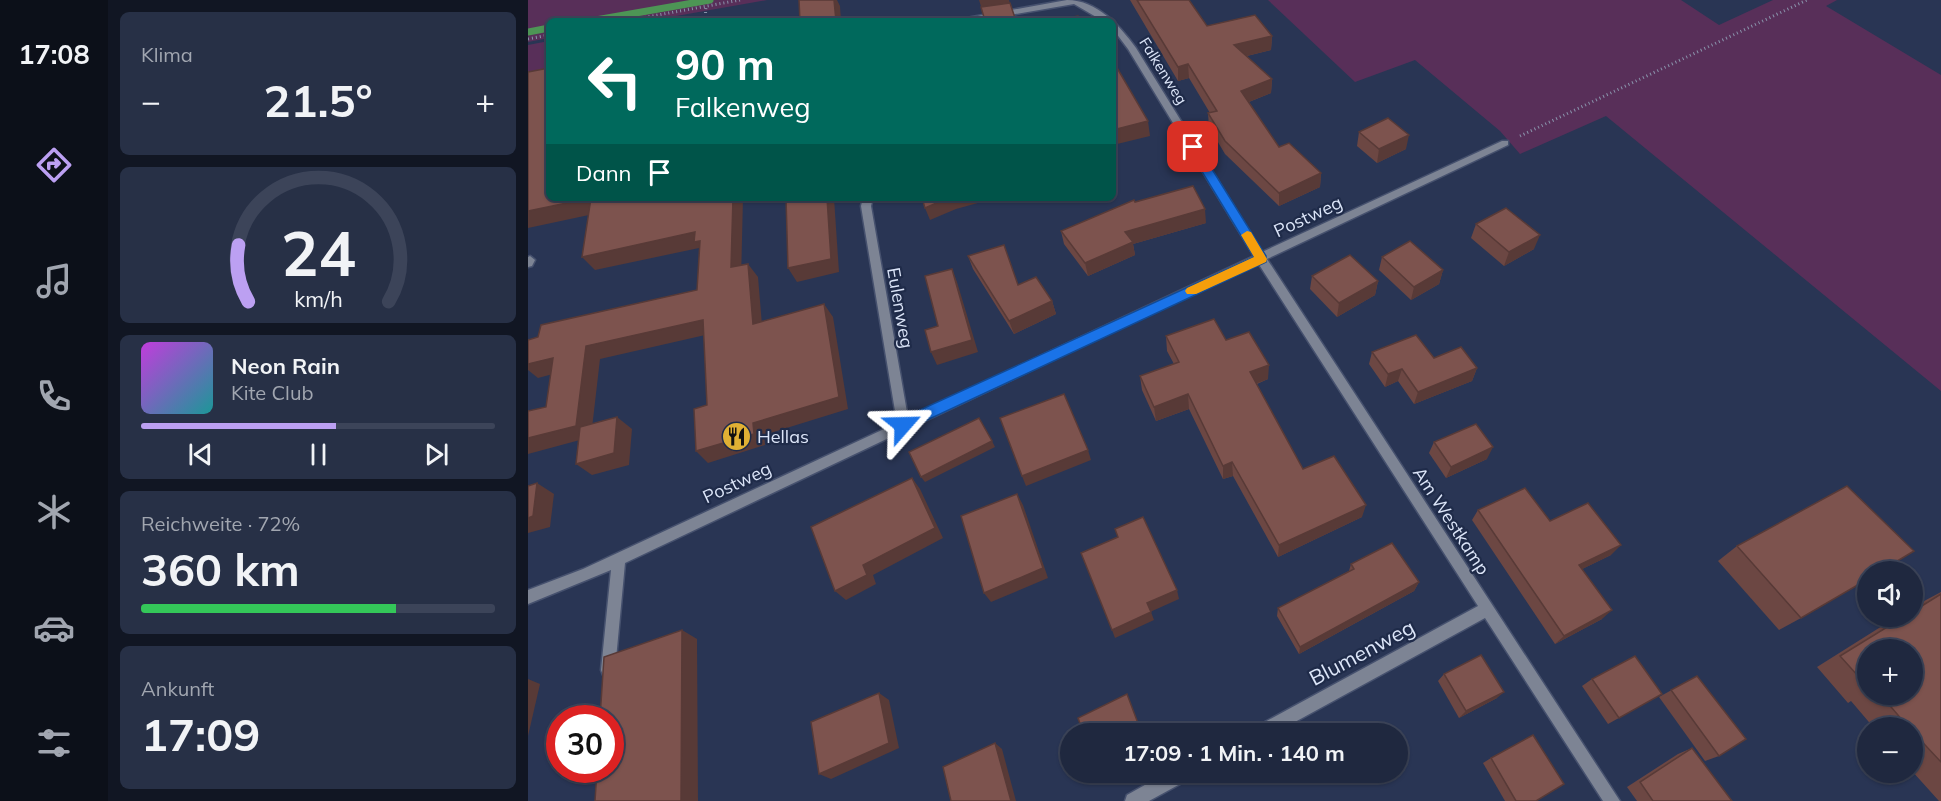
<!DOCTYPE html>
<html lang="de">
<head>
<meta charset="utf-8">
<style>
	body { margin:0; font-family:Mulish,sans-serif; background:#273046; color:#f1f3f6; height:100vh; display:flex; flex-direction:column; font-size:22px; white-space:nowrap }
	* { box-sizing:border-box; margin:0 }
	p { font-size:20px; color:#a1a6b0 }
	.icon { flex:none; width:33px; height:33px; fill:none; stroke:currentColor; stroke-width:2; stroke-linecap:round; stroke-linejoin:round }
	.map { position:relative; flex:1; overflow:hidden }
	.details { display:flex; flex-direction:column; gap:12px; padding:12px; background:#111623; width:420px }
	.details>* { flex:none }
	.banner { position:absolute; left:18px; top:18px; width:570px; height:183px; border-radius:9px; box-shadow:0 2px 4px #0004,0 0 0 2px #3c4459; background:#00695c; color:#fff; overflow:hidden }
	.buttons { position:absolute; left:1329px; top:561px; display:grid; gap:12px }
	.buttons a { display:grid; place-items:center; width:66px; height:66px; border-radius:50%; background:#1f283f; box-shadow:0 2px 4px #0004,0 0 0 2px #3c4459; font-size:30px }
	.speed { position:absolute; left:18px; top:705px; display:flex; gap:12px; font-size:30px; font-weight:700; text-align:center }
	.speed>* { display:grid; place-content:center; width:78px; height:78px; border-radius:50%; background:#1f283f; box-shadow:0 2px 4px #0004,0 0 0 2px #3c4459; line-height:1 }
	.speed .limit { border:9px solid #d22; background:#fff; color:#111 }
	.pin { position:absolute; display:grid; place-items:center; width:51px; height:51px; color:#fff; margin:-26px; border-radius:12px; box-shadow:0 3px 9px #0006 }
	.me { position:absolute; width:66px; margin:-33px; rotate:65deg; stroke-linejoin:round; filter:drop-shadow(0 0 4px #0008) }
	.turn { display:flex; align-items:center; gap:21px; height:126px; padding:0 30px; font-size:27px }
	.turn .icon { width:78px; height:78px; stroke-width:2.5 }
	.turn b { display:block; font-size:42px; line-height:51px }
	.then { display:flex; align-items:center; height:57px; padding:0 30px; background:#0003; gap:12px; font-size:22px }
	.big { font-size:45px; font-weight:700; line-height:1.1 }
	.details .card { flex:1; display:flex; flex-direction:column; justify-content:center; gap:9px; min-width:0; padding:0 21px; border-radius:9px; background:#273046 }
	.details .dial { align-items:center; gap:0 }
	.dial svg { height:156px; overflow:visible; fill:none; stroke:#3c4459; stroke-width:7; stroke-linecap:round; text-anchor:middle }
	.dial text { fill:#f1f3f6; stroke:none }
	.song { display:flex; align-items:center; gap:18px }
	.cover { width:72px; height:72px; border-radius:9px; background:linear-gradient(135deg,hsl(290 70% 55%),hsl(180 70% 35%)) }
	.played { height:6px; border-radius:3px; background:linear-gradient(90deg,#bca0f2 55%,#3c4459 55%) }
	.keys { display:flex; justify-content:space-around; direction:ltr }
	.heat { display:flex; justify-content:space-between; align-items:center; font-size:33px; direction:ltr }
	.charge { height:9px; border-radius:4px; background:linear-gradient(90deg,#34c759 72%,#3c4459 0) }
	.trip { position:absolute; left:532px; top:723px; width:348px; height:60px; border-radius:30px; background:#1f283f; box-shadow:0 2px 4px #0004,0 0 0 2px #3c4459; font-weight:700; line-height:60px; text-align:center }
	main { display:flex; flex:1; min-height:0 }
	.tab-bar { display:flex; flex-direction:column; width:108px; justify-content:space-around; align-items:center; background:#0c1019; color:#a1a6b0 }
	.tab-bar .icon { width:42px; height:42px }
	.tab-bar .current { color:#bca0f2 }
	.tab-bar b { font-size:27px; color:#f1f3f6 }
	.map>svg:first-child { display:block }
</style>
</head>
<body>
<main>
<nav class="tab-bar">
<b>17:08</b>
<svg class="icon current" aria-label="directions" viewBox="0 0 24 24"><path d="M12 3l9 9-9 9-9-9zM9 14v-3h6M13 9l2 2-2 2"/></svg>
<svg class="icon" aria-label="music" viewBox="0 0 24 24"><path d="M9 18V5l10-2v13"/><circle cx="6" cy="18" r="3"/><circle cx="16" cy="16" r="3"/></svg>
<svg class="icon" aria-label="phone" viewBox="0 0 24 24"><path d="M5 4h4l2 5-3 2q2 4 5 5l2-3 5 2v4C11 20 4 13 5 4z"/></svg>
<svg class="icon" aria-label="climate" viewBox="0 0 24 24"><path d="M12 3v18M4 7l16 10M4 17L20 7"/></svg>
<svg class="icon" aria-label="car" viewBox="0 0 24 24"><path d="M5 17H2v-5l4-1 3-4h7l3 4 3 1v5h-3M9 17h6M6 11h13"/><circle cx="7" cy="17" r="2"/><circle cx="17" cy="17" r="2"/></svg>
<svg class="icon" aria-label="filters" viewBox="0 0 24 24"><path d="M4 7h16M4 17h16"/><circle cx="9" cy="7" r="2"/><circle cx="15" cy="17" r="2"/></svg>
</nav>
<section class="details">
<div class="card"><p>Klima</p>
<div class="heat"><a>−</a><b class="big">21.5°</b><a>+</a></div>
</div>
<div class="card dial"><svg viewBox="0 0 100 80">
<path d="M14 69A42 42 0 1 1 86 69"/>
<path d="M14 69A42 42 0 0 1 9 40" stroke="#bca0f2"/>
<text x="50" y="56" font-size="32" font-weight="700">24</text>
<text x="50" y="72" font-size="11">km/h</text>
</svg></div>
<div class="card">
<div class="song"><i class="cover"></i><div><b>Neon Rain</b><p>Kite Club</p></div></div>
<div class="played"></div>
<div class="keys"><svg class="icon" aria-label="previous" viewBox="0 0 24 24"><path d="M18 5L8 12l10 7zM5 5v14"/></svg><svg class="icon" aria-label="pause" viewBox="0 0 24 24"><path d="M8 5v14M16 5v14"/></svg><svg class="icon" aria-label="next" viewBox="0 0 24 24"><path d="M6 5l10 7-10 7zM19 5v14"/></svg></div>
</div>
<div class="card"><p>Reichweite · 72%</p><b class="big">360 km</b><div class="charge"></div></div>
<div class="card"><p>Ankunft</p><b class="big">17:09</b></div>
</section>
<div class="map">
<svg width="1413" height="801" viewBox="0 0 1413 801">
	<rect width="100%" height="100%" fill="#293554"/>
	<!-- green -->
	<g fill="#582f59">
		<path d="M0,0h239l-119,21h-99v17l-21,4z"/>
		<path d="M740,0h413l38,25 54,-25h64l-11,6 115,69v316l-335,-275 -86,38 -20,-23 -85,-71 -60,22z"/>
		<path d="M21,41v34l-21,4v-34z"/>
	</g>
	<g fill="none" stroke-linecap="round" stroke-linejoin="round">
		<!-- stream -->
		<g stroke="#4d9555" stroke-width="7">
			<path d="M62,21l120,-21"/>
			<path d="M0,32l21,-4"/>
		</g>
		<defs>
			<g id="street">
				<path d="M539,0c30,0 53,26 69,48l126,204 240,-111h6v4l-241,114 353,542h-17l-118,-183 -212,116h-24l3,-5 226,-123 -220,-343 -633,300 -10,107 -2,5 -5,2 -5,-2 -2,-5 10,-100 -83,34v-14l55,-21 314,-146 -36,-217 2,-8h10l-2,8 37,212 346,-162 -126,-207 -15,-20v-8h-10l-29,-17 -99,17h-18l4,-2z"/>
				<path d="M2,256l5,4 -3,6 -4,1v-10z"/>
				<path d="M640,772h25l-2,6 -42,23h-24l2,-6z"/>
			</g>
		</defs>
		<!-- street casing -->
		<use href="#street" stroke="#46516e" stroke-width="3"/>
		<!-- path -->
		<g stroke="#8a94ac" stroke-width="3" stroke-dasharray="1 3" stroke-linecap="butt">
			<path d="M97,21l115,-21"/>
			<path d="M177,21l1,-15"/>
			<path d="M0,39l21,-4"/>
			<path d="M992,136l287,-136"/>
		</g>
		<!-- street -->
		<use href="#street" fill="#7d8494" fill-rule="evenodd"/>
	</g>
	<!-- wall -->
	<g fill="#6c4743" fill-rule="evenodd">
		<path d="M602,0h59l18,26 65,10 -1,14 -24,6 25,23 -1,14 -22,9 30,45 42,26 -1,14 -41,19 -54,-52 -16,-27 -1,-14h2l-21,-35 -11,3z"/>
		<path d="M831,132l47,17 -29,14 -20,-17z"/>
		<path d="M607,202l71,21 -73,21 2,11 -47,21 -24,-32 -3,-13z"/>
		<path d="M948,224l58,25 -30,17 -33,-28z"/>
		<path d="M440,256l50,29 34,16 4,13 -42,20 -41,-65z"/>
		<path d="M854,257l61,13 -4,14 -28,16 -32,-30z"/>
		<path d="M784,276l66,5 -3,14 -38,22 -27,-28z"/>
		<path d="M638,336l60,4 42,39 -11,5 46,85 59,48 -84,40 -45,-81 -10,3 -34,-70 -33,12 -14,-31 -2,-14 34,-12 -7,-13z"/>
		<path d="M844,352l62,6 43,10 -5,13 -58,23 -16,-23 -13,6 -16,-23z"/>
		<path d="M906,442l53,17 -41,19 -17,-25z"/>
		<path d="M950,510l72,11 61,34 -29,14 20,50 -47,25 -83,-124z"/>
		<path d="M1209,546l64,72 -22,12 -61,-69z"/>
		<path d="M823,564l68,18 -5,9 -115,63 -22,-38 1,-8 71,-37z"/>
		<path d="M1413,592v209h-2l-27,-30v-43h-38l-23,-27 -3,2 -31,-36 81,-51h14v-8l14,-8zM1340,650l44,44h-44z"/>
		<path d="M916,674l53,24 -38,20 -21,-37z"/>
		<path d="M1169,676l22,80 -14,5 -46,-64z"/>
		<path d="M1064,679l70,15 -54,30 -26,-38z"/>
		<path d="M1164,748l40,53h-95l-10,-14 51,-33z"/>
		<path d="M963,758l45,43h-31l-22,-38z"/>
	</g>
	<!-- shaded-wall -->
	<g fill="#583a37">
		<path d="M306,0h3l3,6 1,15h-5z"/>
		<path d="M451,0h30l2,8 -28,5z"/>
		<path d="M744,36l-1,14 -37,9v-14z"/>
		<path d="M660,64l1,14 -11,3v-14z"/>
		<path d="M744,79l-1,14 -30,12v-14z"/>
		<path d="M620,121l2,15 -37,9v-15z"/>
		<path d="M881,135l-3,14 -29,14 2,-14z"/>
		<path d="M793,173l-1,14 -41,19v-13z"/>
		<path d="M63,198l12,14 -75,16v-17z"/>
		<path d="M205,198h10l-2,83 -10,-14z"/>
		<path d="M299,198h7l5,74 -42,10 -9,-14z"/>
		<path d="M420,198h48l-40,11 -26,11 -5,-12z"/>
		<path d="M677,209l1,14 -73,21 2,11 -47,21 -3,-13 40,-31z"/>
		<path d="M167,232l10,14v9l-6,-7 -104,22 -13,-13z"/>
		<path d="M1012,235l-6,14 -30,17 5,-14z"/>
		<path d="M220,264l10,13 5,60 -10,-13z"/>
		<path d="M424,269l5,13 21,70 -41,13 -6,-13 41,-12z"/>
		<path d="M915,270l-4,14 -28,16 3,-13z"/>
		<path d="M850,281l-3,14 -38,22 2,-14z"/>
		<path d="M524,301l4,13 -42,20 -5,-13z"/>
		<path d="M296,304l9,13 15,92 -84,26 1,10 -57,18 -12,-12 57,-28z"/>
		<path d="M175,320l11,13 -114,26 -9,78 -63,17v-16l58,-92z"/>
		<path d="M25,358l15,12 -30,8 -10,-8v-6z"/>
		<path d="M741,365l-1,14 -18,7v-14z"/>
		<path d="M949,368l-5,13 -58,23 4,-12z"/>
		<path d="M874,369l-4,12 -13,6 3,-13z"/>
		<path d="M660,394l1,15 -33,12 -2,-14z"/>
		<path d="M89,417l15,12 -3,36 -37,10 -16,-11z"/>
		<path d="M464,441l3,6 -70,35 -4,-5z"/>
		<path d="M965,447l-6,12 -41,19 5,-11z"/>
		<path d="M560,450l3,10 -65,26 -4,-10z"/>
		<path d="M704,462l1,14 -10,3v-13z"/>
		<path d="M384,478l8,11 23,49 -70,37 3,9 -30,16 -11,-9 28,-26z"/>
		<path d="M9,483l17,11 -4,33 -22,6v-15z"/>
		<path d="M489,494l6,11 25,73 -57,24 -7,-9z"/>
		<path d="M838,505l-4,12 -84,40 1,-12z"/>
		<path d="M1093,545l-10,10 -41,20 9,-10z"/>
		<path d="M891,582l-5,9 -115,63 1,-7z"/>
		<path d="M649,590l2,9 -29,13 -3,-9z"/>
		<path d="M1084,610l-10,9 -47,25 9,-8z"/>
		<path d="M623,612l3,8 -39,18 -3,-8z"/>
		<path d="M154,630l15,9 1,162h-17z"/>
		<path d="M0,679l12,5 -12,52z"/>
		<path d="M976,692l-7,6 -38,20 7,-7z"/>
		<path d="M351,693l10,7 10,48 -68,31 -12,-5z"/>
		<path d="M467,743l7,6 14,52h-5z"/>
	</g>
	<!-- building -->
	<g fill="#7d534e" stroke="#583a37" stroke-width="1.5">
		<path d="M271,0h35l2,21h-36z"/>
		<path d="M609,0h52l18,26 48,-11 17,21 -38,9 38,34 -31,12 38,56 10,-4 32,30 -42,20 -54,-52 -17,-28 9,-2 -29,-47 -10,3z"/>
		<path d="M482,3l6,18h-31l-4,-14z"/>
		<path d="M550,16l2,5h-30z"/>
		<path d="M585,61l35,60 -35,9z"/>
		<path d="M21,68v130h184l-2,69 17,-3 5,60 71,-20 15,93 -86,26 1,11 -58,17 -2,-42 13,-4 -4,-85 -117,26 -10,80 -48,12v-27l18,-4 7,-49 -25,6v-24l10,-3 3,-12 156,-35 3,-49 -6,1 1,-10 -113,25 9,-59 -63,13v-139z"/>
		<path d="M860,118l21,17 -30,14 -20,-17z"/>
		<path d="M665,186l12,23 -80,23 8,10 -48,21 -24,-32 73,-31 1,2z"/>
		<path d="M258,198h41l4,61 -43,9z"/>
		<path d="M394,198h26l-23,10z"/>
		<path d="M978,208l34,27 -31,17 -33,-28z"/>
		<path d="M882,241l33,29 -29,17 -32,-30z"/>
		<path d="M476,245l14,40 18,-8 16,24 -43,20 -41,-65z"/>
		<path d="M822,255l28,26 -39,22 -27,-27z"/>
		<path d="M424,269l20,71 -41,12 -6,-22 13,-4 -13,-50z"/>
		<path d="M686,319l12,21 23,-8 20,33 -19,7 53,97 31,-13 32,49 -87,40 -47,-83 -9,4 -35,-72 -34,13 -14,-31 39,-14 -13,-26z"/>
		<path d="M888,335l18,23 27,-11 16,21 -59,24 -16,-23 -14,5 -16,-22z"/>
		<path d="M536,394l24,56 -66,26 -22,-58z"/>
		<path d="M89,417l-3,36 -38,11 4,-37z"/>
		<path d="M451,418l13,23 -71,36 -12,-25z"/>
		<path d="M948,424l17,23 -42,20 -17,-25z"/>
		<path d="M384,478l23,50 -72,37 4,10 -32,16 -24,-64z"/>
		<path d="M9,483l-4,33 -5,2v-32z"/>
		<path d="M1319,486l67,65 -35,21h-11v7l-67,39 -64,-72z"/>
		<path d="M997,488l25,33 38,-18 33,42 -42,20 33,45 -48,26 -86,-126z"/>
		<path d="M489,494l26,74 -59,25 -23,-77z"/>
		<path d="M615,517l34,73 -30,13 4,9 -39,18 -31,-77 37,-16 -3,-8z"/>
		<path d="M864,543l27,39 -119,65 -22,-39 76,-39 -3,-5z"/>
		<path d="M1413,594v168l-29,-31v-3h-3l-29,-34h32v-44h-44v37l-28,-31 65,-40h7v-4z"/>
		<path d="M154,630l-1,171h-86l2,-31h13v-52h-10l4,-61z"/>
		<path d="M953,655l23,37 -38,19 -22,-37z"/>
		<path d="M1107,656l27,38 -43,24 -27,-39z"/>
		<path d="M1169,676l49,63 -27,17 -48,-66z"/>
		<path d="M351,693l10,50 -70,31 -8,-52z"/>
		<path d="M599,694l15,40h-58l-6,-16z"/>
		<path d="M1005,735l31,49 -28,17h-20l-25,-43z"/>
		<path d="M467,743l16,58h-60l-8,-34z"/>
		<path d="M1164,748l40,53h-79l-13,-19z"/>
	</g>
	<!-- route -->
	<path fill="#1a73e8" stroke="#114b97" stroke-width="1.5" d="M665,144l4,1 69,111v6l-358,167h-10l-2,-4 2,-5 356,-163 -67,-110z"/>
	<!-- slow -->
	<path fill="#f59e0b" d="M719,231l4,1 16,27 -1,3 -70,32h-9l-2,-3 2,-3 67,-31 -13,-22z"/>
	<!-- icons -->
	<defs>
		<symbol id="restaurant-disc" viewBox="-11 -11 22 22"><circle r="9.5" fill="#e0b034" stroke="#1f2b49"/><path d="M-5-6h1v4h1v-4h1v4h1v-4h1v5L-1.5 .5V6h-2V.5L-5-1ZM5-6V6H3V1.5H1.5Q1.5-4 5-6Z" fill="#111"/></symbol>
	</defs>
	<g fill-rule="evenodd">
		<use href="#restaurant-disc" x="192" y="420" width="33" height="33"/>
	</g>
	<g text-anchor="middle" stroke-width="4.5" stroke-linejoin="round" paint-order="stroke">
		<!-- far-street labels -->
		<g font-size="15" fill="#dde6f9" stroke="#1f2b49">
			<text transform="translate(635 71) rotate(58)" y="5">Falkenweg</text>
		</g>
		<!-- street labels -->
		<g font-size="18" fill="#dde6f9" stroke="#1f2b49">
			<text transform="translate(780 217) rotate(-25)" y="6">Postweg</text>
			<text transform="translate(372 308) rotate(80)" y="6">Eulenweg</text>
			<text transform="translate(209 483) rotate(-25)" y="6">Postweg</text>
			<text transform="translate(923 521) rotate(57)" y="6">Am Westkamp</text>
		</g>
		<!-- poi labels -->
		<g font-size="18" fill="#dde6f9" stroke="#1f2b49" text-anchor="start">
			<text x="229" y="443">Hellas</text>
		</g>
		<!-- near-street labels -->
		<g font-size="21" fill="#dde6f9" stroke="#1f2b49">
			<text transform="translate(834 653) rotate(-28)" y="7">Blumenweg</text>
		</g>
	</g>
</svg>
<div class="buttons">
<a><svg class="icon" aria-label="sound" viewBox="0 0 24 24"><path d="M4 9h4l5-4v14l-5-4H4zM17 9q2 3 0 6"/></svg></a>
<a>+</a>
<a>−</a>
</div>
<div class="speed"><div class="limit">30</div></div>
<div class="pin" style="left:665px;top:147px;background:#d93025"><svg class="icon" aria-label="arrive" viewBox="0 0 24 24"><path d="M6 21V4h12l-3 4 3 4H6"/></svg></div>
<svg class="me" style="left:375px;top:425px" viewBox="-20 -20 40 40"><path d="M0-17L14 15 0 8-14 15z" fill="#1a73e8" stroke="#fff" stroke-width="4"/></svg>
<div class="trip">17:09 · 1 Min. · 140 m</div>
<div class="banner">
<div class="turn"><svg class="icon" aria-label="left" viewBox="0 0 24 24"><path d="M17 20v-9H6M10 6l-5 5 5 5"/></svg><div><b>90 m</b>Falkenweg</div></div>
<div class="then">Dann<svg class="icon" aria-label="arrive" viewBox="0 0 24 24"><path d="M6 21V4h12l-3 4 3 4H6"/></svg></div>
</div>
</div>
</main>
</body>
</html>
